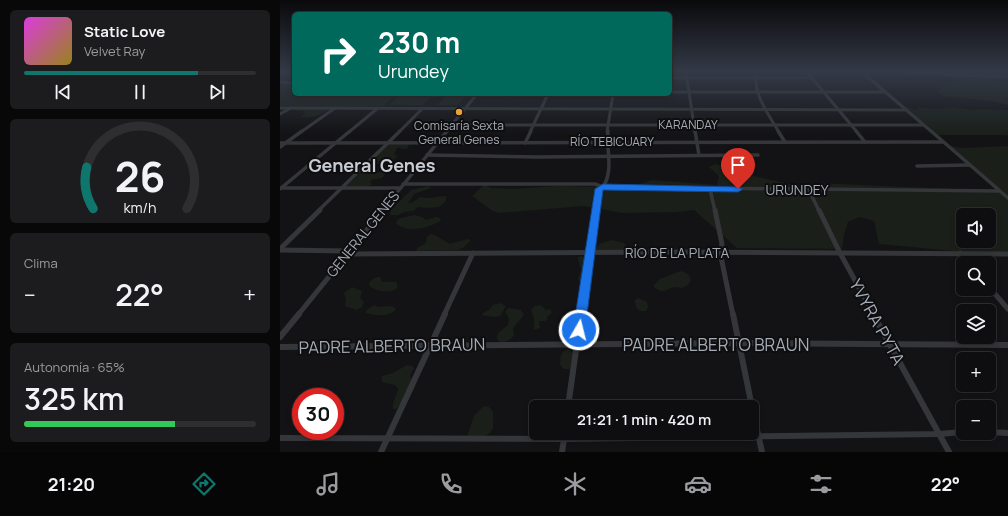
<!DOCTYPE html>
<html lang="es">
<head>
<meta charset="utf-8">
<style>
	body { margin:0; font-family:Manrope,sans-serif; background:#1c1c1e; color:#f1f3f6; height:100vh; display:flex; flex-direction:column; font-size:15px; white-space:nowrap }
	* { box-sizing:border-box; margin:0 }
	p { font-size:13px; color:#9b9c9f }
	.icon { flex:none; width:22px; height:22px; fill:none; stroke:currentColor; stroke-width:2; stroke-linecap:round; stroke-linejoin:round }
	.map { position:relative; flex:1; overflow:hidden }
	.sheet { display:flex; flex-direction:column; gap:10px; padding:10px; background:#080809; width:280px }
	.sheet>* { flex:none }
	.banner { position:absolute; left:12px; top:12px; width:380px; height:84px; border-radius:6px; box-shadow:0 2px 6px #0003,0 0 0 1px #2e2e30; background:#00695c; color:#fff; overflow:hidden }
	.buttons { position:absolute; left:676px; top:208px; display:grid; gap:8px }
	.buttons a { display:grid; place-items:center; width:40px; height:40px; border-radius:6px; background:#0e0e10; box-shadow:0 2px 6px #0003,0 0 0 1px #2e2e30; font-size:20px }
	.speed { position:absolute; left:12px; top:388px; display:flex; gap:8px; font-size:20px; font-weight:700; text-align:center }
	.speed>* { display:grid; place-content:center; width:52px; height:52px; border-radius:50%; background:#0e0e10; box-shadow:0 2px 6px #0003,0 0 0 1px #2e2e30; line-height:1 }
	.speed .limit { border:6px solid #d22; background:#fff; color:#111 }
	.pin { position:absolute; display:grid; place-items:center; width:34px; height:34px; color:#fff; margin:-41px -17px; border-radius:50% 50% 50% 0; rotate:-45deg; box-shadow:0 0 4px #0007 }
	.pin .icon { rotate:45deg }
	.me { position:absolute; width:44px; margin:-22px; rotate:8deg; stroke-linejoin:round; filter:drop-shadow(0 0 3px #0008) }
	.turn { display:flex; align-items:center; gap:14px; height:84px; padding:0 20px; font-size:18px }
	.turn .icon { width:52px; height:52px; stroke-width:2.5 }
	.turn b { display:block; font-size:28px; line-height:34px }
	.big { font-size:30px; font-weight:600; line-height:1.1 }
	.sheet .widget { flex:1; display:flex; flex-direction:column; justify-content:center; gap:6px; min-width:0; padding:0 14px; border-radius:6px; background:#1c1c1e }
	.sheet .dial { align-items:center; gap:0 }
	.dial svg { height:104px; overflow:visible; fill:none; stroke:#2e2e30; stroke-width:7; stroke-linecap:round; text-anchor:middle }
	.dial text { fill:#f1f3f6; stroke:none }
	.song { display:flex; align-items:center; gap:12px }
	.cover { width:48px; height:48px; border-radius:6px; background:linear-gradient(135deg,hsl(300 70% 55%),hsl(50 70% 35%)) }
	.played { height:4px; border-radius:2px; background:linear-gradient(90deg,#0f766e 75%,#2e2e30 75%) }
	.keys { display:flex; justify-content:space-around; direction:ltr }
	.heat { display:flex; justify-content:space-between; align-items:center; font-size:22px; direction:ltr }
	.charge { height:6px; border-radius:3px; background:linear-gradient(90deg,#34c759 65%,#2e2e30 0) }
	.trip { position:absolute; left:249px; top:400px; width:230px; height:40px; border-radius:6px; background:#0e0e10; box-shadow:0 2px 6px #0003,0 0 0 1px #2e2e30; font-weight:600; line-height:40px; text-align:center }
	.dock { display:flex; height:64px; justify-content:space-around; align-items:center; background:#060606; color:#9b9c9f }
	.dock .icon { width:28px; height:28px }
	.dock .active { color:#0f766e }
	.dock b { font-size:18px; color:#f1f3f6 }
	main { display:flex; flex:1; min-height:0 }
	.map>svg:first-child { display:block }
</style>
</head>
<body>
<main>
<section class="sheet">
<div class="widget">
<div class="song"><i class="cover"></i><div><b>Static Love</b><p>Velvet Ray</p></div></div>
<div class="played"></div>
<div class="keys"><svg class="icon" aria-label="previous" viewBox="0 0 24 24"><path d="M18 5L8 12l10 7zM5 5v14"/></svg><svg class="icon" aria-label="pause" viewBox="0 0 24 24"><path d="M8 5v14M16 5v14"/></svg><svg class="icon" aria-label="next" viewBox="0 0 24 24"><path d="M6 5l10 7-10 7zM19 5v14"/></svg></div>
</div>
<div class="widget dial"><svg viewBox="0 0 100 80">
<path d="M14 69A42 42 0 1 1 86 69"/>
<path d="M14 69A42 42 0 0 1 9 37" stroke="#0f766e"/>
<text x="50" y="56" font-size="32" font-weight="700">26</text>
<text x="50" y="72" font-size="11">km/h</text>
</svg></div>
<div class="widget"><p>Clima</p>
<div class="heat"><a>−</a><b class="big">22°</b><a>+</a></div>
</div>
<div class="widget"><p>Autonomía · 65%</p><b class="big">325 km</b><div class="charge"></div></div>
</section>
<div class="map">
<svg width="728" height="452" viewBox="0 0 728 452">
	<rect width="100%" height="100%" fill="#131315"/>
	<!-- green -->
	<g fill="#1a1f1a" fill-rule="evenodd">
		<path d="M670,75l44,3 -3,2 17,4v21l-17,-4 -48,-5 -5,-5 5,-3v-3l3,-2 10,-2z"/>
		<path d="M0,84h14v10h104l-15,12 -57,1 -1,-1h-45z"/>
		<path d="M168,94h21l-11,11h-21z"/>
		<path d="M119,96h33l-9,9h-34z"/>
		<path d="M623,107h5l7,3 3,-1 -2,-2 21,2 15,-2 23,3 6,-1 27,1v26l-2,-1h-67z"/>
		<path d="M20,109h29c-10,7 -16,9 -28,8l5,-4h-3l2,-2h-10z"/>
		<path d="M127,144l2,1 -2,4h-7l1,-2 -6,2 2,1 -3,3 1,2 3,1 -5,4 3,2 -2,2h-27l21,-19z"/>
		<path d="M669,146l14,2 45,-2v108h-23l-106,-10 -5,-23 -14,-4 -12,5 -4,13 -2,14 -105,-1 -43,-38 -18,2 -53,1 -39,-7 -85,7 -6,-2 -21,-15 13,-12 6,4 22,1 42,-3 54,1 23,3 12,-2 -4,-4 12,-4 65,5 2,-9 -10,-9 6,-3 10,2 19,8 51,11 20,-2 184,8zM683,215h26v26h-26z"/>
		<path d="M92,171h2l-1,2 23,-2 -11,3 -3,4 -10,2 -2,2 2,3 -9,2 -6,-1 -6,2 -6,-1 16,-14z"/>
		<path d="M148,186l3,2 -17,6 -6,9 5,-1 7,-5c8,3 17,-1 26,-1v5l-7,6 -13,1 -7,-1 -6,4 -9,1 -6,3h-7l-1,-2 1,-3 20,-20z"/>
		<path d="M134,215l8,2 4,3 10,-3 4,1 1,2c-10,8 -35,14 -45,3l2,-4z"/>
		<path d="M151,234l4,1 15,9 17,-5 4,1 -8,8 -5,2 -42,1 1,-3 9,-5 1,-6z"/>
		<path d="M331,240l13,3 3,5v2l-30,1 -2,-2 4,-5z"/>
		<path d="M300,256l4,1 3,3 -3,19 -5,3 -1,-4 3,-7 -3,-13z"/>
		<path d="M401,271l7,3 3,6 -3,5 -6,3 -8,-1c-7,3 -13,7 -20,0v-2l6,-6z"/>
		<path d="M98,277h2l2,5h14l2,5c-7,8 -20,4 -28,0l-1,-4 5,-5z"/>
		<path d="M72,287l10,4 -2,7 4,4 -2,5 -6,3 -11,-4 1,-6 -2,-7z"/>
		<path d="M358,298l9,4 1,5 -2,4c-9,1 -9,-3 -12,-10z"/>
		<path d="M220,303l6,3 -6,10 -6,1 -12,-2 1,-2 6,-3 4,-5z"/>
		<path d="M94,305l5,2 13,-1 4,3c-6,8 -20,7 -30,4v-2z"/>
		<path d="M260,305l2,1 4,4 4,-1 2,4 -5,4 1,2 -3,2h-6l1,7 -6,2v-11l-3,-9 4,-4z"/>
		<path d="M228,308l13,2 3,5 -11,13 1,7c-3,5 -8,8 -14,7l-4,-4 3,-6 9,-7 1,-7 -4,-6z"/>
		<path d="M288,349l5,4 -3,16h-6l-4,-4c1,-8 -1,-12 8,-16z"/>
		<path d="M127,365l5,1 2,2 -4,7 4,15 -18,19h-3c-1,-7 4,-14 5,-20l-3,-4 -13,-3v-6l11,-3z"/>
		<path d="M204,406l5,1 4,5c0,4 0,13 0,16 -4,11 -17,9 -26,9l7,-21z"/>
	</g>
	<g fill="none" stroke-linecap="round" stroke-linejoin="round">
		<!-- minor-far3 -->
		<g stroke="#343639" stroke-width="3">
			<path d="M406,72l9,60"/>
			<path d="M476,72c-3,22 12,42 23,60"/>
			<path d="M527,72l50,60"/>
			<path d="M582,72l70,60"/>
			<path d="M612,72l116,5"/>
			<path d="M390,78h142"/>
			<path d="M0,82l14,1"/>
			<path d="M390,92h216"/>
			<path d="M0,108l626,2"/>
			<path d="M0,114l11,-6"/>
			<path d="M172,125h471"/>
			<path d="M21,132l34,-24"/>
			<path d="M69,132l29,-24"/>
			<path d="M119,132l24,-24"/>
			<path d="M166,132l31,-38"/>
			<path d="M250,132l18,-38"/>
			<path d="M327,132l6,-38"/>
		</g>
		<!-- minor-far2 -->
		<g stroke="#343639" stroke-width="3.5">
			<path d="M415,131l4,24"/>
			<path d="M498,131l7,11"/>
			<path d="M576,131l9,11"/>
			<path d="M651,131l77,67"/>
			<path d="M0,143l663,-1"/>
			<path d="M245,143l6,-12"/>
			<path d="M0,147l22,-16"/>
			<path d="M147,155l109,2 222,-2"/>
			<path d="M637,166l52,-1"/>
			<path d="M123,184h192l8,3c11,-17 3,-36 5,-56"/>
			<path d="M1,188h118"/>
			<path d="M0,189l70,-58"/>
			<path d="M430,189l5,22"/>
			<path d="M529,190l10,21"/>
			<path d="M38,211l82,-80"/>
			<path d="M102,211l65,-80"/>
			<path d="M316,211l3,-22 4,-2 396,4"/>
		</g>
		<!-- minor-far1 -->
		<g stroke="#343639" stroke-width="5">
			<path d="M435,210l7,34 -2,8 13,63"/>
			<path d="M539,210l21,43 34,62"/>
			<path d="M0,249l40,-39"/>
			<path d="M0,250l68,1"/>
			<path d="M680,253l8,10"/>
			<path d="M67,254l320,-2 341,2"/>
			<path d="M709,287l19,22"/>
			<path d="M18,315l85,-105"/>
			<path d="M164,315l29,-62"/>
			<path d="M301,315l15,-105"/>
		</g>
		<!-- minor -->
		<g stroke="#343639" stroke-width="6">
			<path d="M453,314l19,93"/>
			<path d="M593,314l76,138"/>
			<path d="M0,337l19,-23"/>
			<path d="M0,347l458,-4 270,2"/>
			<path d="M288,407l13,-93"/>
			<path d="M472,407l10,45"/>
			<path d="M709,432l19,1"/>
			<path d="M0,438l284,1 375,-5 24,-2"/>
			<path d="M101,452l64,-138"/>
			<path d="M282,452l3,-19"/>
		</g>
	</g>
	<!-- sky -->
	<linearGradient id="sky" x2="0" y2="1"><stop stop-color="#0a0a0c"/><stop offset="0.53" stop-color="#333946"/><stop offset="1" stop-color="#333946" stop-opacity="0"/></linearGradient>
	<rect width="728" height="135" fill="url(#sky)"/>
	<!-- route -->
	<path fill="#1a73e8" stroke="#114b97" d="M323,184l135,3 5,2 -5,3 -135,-2 -18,140 -2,3 -4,2 -4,-2 -2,-3 22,-141z"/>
	<!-- markers -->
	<circle fill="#e7a238" stroke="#0e0e10" stroke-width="1.5" cx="179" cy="112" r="4"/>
	<g text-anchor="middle" stroke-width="4" stroke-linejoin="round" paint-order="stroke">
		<!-- far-street labels -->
		<g font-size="12" fill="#a5abb4" stroke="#0e0e10">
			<text x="408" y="129">KARANDAY</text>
			<text x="332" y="146">RÍO TEBICUARY</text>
		</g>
		<!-- far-poi labels -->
		<g font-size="12" fill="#a5abb4" stroke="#0e0e10">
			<text x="179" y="130">Comisaría Sexta<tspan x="179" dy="14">General Genes</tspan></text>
		</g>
		<!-- street labels -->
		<g font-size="14" fill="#a5abb4" stroke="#0e0e10">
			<text x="517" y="195">URUNDEY</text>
			<text transform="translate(83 234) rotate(-51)" y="5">GENERAL GENES</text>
			<text x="397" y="258">RÍO DE LA PLATA</text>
		</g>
		<!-- near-street labels -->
		<g font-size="17" fill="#a5abb4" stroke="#0e0e10">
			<text transform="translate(597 322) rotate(61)" y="6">YVYRA PYTA</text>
			<text x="436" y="351">PADRE ALBERTO BRAUN</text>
			<text transform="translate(112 346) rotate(-1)" y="6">PADRE ALBERTO BRAUN</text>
		</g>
		<!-- district labels -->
		<g font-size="18" font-weight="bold" fill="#c6cad1" stroke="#0e0e10">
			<text x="92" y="172">General Genes</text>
		</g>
	</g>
</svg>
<div class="buttons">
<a><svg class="icon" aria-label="sound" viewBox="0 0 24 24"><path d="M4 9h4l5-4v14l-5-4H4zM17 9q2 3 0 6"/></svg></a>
<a><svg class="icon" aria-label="search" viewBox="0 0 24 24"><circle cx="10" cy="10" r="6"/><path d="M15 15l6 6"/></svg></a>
<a><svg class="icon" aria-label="layers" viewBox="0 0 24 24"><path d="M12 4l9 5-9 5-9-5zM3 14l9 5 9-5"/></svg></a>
<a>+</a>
<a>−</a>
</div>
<div class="speed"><div class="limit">30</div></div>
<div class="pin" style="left:458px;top:189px;background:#d93025"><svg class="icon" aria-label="arrive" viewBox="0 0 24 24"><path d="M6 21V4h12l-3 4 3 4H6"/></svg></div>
<svg class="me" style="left:299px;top:330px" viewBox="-20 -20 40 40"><circle r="17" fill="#1a73e8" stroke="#fff" stroke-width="3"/><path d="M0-11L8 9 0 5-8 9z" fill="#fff"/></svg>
<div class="trip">21:21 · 1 min · 420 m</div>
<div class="banner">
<div class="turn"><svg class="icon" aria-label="right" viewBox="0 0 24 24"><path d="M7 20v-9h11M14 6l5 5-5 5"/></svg><div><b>230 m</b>Urundey</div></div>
</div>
</div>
</main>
<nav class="dock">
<b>21:20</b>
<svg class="icon active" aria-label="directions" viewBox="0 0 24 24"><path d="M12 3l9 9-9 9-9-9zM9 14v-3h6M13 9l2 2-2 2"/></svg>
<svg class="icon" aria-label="music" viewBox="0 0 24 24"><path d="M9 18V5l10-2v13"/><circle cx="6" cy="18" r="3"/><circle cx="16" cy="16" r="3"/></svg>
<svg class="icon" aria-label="phone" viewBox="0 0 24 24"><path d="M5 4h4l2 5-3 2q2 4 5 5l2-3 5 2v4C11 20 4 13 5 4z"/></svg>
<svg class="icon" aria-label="climate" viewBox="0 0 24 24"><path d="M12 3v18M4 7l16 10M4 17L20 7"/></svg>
<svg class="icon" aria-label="car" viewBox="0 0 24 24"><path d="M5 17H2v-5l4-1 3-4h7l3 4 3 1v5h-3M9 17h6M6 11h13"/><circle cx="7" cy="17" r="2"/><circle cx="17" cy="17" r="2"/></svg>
<svg class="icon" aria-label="filters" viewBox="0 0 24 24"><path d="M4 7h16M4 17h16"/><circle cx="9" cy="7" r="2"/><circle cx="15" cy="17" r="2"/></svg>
<b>22°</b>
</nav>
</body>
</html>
